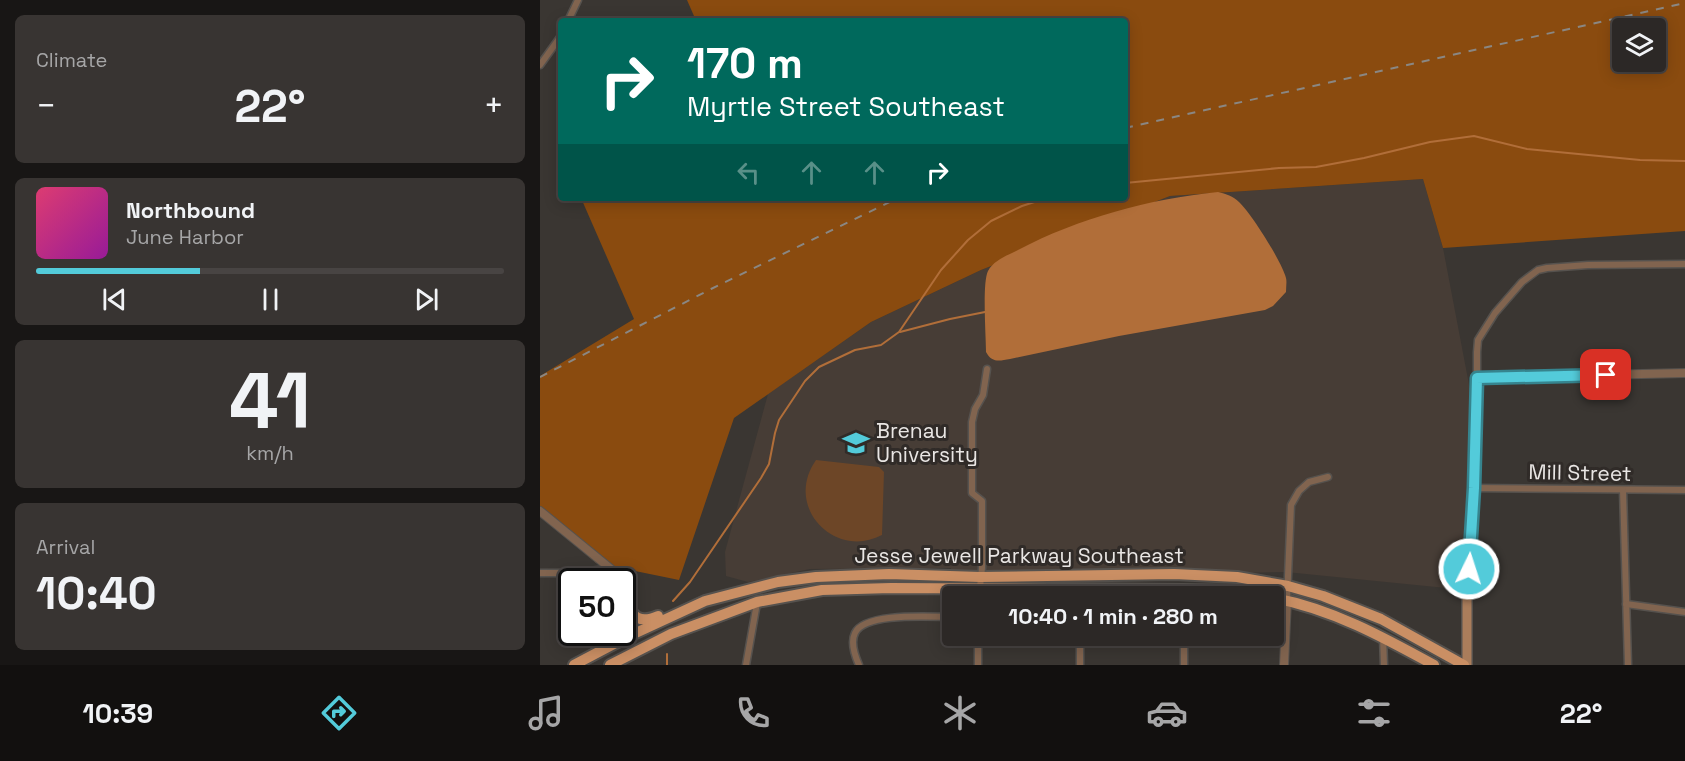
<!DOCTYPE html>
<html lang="en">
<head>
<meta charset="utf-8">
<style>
	body { margin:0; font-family:"Space Grotesk",sans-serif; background:#383432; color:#f1f3f6; height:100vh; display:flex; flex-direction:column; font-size:22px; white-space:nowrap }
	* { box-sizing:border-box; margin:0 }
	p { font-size:20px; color:#a6a6a7 }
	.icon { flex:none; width:33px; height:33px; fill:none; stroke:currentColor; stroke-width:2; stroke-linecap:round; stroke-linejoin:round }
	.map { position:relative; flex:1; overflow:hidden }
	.drawer { display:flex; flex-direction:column; gap:15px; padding:15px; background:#181615; width:540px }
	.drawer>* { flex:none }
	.top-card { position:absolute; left:18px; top:18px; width:570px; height:183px; border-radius:6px; box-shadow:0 3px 15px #0003,0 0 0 2px #484443; background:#00695c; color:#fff; overflow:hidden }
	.tools { position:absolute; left:1072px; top:18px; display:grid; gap:12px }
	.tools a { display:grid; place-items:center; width:54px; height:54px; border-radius:6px; background:#2c2826; box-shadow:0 3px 15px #0003,0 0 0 2px #484443; font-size:30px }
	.speed { position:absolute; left:18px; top:568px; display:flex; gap:12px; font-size:30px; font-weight:700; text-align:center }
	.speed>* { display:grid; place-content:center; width:78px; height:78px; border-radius:50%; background:#2c2826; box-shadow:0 3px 15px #0003,0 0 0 2px #484443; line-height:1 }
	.speed .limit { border:3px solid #111; border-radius:9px; background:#fff; color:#111 }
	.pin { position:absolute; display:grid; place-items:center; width:51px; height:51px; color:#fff; margin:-26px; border-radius:12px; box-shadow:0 3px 9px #0006 }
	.me { position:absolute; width:66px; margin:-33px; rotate:4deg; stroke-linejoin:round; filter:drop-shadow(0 0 4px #0008) }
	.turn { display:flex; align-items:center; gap:21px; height:126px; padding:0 30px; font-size:27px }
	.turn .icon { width:78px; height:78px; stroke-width:2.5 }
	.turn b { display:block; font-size:42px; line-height:51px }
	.lanes { display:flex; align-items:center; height:57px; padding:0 30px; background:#0003; justify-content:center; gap:30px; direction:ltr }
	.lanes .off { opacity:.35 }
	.big { font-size:45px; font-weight:800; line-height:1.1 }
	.drawer .tile { flex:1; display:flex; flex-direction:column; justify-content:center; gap:9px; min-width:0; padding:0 21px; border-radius:9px; background:#383432 }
	.drawer .dial { align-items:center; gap:0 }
	.dial b { font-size:78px; line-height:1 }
	.song { display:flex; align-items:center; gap:18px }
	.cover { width:72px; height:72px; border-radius:9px; background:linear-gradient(135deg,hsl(340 70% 55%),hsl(300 70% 35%)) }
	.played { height:6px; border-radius:3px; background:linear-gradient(90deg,#53cbda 35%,#484443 35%) }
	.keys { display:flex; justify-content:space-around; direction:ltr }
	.heat { display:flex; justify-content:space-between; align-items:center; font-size:33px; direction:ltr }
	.trip { position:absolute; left:402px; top:586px; width:342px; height:60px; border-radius:6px; background:#2c2826; box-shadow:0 3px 15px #0003,0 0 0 2px #484443; font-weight:800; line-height:60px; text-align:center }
	.dock { display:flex; height:96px; justify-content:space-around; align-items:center; background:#12100f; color:#a6a6a7 }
	.dock .icon { width:42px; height:42px }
	.dock .current { color:#53cbda }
	.dock b { font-size:27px; color:#f1f3f6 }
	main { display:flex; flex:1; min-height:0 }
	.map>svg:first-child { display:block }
</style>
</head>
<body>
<main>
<section class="drawer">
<div class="tile"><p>Climate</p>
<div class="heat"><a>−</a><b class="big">22°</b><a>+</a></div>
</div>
<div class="tile">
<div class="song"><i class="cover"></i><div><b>Northbound</b><p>June Harbor</p></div></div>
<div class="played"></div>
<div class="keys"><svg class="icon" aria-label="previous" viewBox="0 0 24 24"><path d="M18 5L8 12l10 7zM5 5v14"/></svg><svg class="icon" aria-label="pause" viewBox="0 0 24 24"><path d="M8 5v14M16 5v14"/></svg><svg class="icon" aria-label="next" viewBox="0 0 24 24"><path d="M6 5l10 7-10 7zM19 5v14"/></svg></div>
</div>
<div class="tile dial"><b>41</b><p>km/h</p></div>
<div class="tile"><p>Arrival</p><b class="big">10:40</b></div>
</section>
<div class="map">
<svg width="1145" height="665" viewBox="0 0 1145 665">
	<rect width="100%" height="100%" fill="#3a3632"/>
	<!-- built -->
	<path fill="#473d36" d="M883,179l20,69 32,168 1,175 -190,-19 -335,7v-11l-141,1 -62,13 -22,-6 -1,-24 43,-158 103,-72 110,-52 189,-74z"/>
	<!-- green -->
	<path fill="#6d4627" d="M276,460l63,7 5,5 -2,63c-47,25 -99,-28 -66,-75z"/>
	<!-- forest -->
	<path fill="#8a4b0f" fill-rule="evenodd" d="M147,0h998v231l-242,17 -20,-69 -253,17 -189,74 -110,52 -137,96 -55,162 -83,-17 -56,-50v-137l94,-57 -53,-121h544v-177h-436l5,-5zM1083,28h33v34h-33z"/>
	<!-- water -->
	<path fill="#b16e39" d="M678,192c8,2 15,4 21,10 12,11 43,60 47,76 1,4 0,9 0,14l-13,14 -8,4 -146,26 -109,23c-11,2 -18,4 -24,-7 0,-16 -4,-69 2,-81 6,-11 20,-16 30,-21 61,-32 131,-51 200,-58z"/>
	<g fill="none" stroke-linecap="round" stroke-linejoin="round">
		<!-- stream -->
		<g stroke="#b16e39" stroke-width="2">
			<path d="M585,183l154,-15 37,-1 48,-9 66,-16 44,-6 53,13 113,11 45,1"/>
			<path d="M360,332l50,-13 35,-7"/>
			<path d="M133,601l17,-19 71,-104 8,-14 6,-31 4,-13 26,-39 14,-14 36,-17 26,-5 18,-13 42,-62 27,-30 23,-19 31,-15 25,-8"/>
			<path d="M127,654v11"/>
		</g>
		<defs>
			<g id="minor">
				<path d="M28,21l10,-21"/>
				<path d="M0,65l21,-29"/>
				<path d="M937,378v-26l1,-12 17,-27 27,-31 16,-12 9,-2 41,-3 97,-1"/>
				<path d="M934,488l211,2"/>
				<path d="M1083,490l5,175"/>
				<path d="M0,573h24l47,-4"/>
				<path d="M439,597l3,-29v-67l-10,-8v-71l3,-13 8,-14 4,-26"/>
				<path d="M747,600l4,-95 8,-14 10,-9 19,-5"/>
				<path d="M1086,604l59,8"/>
				<path d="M644,636v29"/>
				<path d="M843,637l1,28"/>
				<path d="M206,665l11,-62"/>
				<path d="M319,665c-4,-9 -9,-22 -4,-32 10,-21 75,-16 97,-16"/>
				<path d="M438,665v-29"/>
				<path d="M540,665v-29"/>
			</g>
			<g id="tertiary">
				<path d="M934,488l3,-110 208,-5"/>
				<path d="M0,511l71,58 5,13"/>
				<path d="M83,603l4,34"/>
				<path d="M744,665l3,-65"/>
			</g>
			<path id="secondary" d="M927,665v-76l7,-101"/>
			<g id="primary">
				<path d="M734,598c58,11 109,39 160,67"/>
				<path d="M82,599c11,16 15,26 36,17"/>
				<path d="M34,665l53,-28 78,-36 73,-19 38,-5 73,-3 91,3 194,-3 63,3 51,9 35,10 58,23 83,46"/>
				<path d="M70,665l61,-31 86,-32 65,-12 69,-2 293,2 57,1 28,6"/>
			</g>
		</defs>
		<!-- minor casing -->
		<use href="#minor" stroke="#56524e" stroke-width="9"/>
		<!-- tertiary casing -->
		<use href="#tertiary" stroke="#56524e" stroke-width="10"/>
		<!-- secondary casing -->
		<use href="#secondary" stroke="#56524e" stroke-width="12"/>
		<!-- primary casing -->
		<use href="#primary" stroke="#56524e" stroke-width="14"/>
		<!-- minor -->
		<use href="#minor" stroke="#81644f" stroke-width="6"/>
		<!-- tertiary -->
		<use href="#tertiary" stroke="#81644f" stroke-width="8"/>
		<!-- secondary -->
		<use href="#secondary" stroke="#aa7d5b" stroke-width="9"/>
		<!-- primary -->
		<use href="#primary" stroke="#ca8f64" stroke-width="10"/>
		<!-- rail -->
		<g stroke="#8a8783" stroke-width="2" stroke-dasharray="8 8" stroke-linecap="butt">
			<path d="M585,128l560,-125"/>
			<path d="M0,377l171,-88 187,-91"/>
		</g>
	</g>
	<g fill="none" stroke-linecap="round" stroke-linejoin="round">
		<defs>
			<path id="route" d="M929,569l5,-81 3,-110 129,-3"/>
		</defs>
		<!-- route casing -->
		<use href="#route" stroke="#36848e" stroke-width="15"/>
		<!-- route -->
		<use href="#route" stroke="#53cbda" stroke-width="10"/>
	</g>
	<!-- icons -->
	<defs>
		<symbol id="university-bare" viewBox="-9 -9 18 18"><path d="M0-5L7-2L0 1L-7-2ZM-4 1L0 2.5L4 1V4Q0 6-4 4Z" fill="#53cbda" stroke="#302b28" stroke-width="2.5" paint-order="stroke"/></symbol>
	</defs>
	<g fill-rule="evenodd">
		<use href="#university-bare" x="297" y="424" width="38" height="38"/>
	</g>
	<g text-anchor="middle" stroke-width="6" stroke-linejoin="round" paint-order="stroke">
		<!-- poi labels -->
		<g font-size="21" fill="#e9e6e4" stroke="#302b28" text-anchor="start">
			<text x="336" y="438">Brenau<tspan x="336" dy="24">University</tspan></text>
		</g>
		<!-- street labels -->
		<g font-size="21" fill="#e9e6e4" stroke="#302b28">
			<text transform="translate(1040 473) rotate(1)" y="7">Mill Street</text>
			<text x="479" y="563">Jesse Jewell Parkway Southeast</text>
		</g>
	</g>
</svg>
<div class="tools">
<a><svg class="icon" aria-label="layers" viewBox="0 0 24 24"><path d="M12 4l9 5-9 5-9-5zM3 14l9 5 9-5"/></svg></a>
</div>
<div class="speed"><div class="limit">50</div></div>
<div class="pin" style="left:1066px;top:375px;background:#d93025"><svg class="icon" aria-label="arrive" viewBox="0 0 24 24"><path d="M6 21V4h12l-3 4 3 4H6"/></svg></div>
<svg class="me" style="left:929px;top:569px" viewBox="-20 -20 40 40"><circle r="17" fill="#53cbda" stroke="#fff" stroke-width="3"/><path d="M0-11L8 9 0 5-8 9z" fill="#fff"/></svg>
<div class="trip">10:40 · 1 min · 280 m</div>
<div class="top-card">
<div class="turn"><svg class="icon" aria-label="right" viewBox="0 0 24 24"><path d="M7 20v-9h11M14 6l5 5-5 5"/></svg><div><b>170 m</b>Myrtle Street Southeast</div></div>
<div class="lanes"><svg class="icon off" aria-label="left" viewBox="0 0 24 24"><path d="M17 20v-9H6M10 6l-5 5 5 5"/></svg><svg class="icon off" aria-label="ahead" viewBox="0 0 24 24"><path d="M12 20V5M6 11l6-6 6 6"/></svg><svg class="icon off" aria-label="ahead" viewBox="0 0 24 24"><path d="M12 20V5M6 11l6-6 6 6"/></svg><svg class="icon" aria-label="right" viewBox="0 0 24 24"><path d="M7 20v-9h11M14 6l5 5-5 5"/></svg></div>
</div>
</div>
</main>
<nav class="dock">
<b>10:39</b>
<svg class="icon current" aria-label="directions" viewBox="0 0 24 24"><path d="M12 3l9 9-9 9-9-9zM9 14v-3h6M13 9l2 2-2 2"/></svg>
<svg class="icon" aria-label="music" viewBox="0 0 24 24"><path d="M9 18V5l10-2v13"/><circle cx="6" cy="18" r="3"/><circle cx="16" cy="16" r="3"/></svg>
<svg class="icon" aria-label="phone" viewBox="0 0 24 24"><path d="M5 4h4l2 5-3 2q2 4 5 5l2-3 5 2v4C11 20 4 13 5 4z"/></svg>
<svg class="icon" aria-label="climate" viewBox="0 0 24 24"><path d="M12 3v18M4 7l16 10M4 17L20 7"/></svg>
<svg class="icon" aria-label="car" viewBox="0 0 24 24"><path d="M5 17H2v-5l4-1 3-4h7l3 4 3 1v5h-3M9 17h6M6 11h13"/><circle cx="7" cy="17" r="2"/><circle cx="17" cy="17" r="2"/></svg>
<svg class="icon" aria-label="filters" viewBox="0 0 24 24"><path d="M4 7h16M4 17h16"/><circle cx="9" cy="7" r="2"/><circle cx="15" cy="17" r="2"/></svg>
<b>22°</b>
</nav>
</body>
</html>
